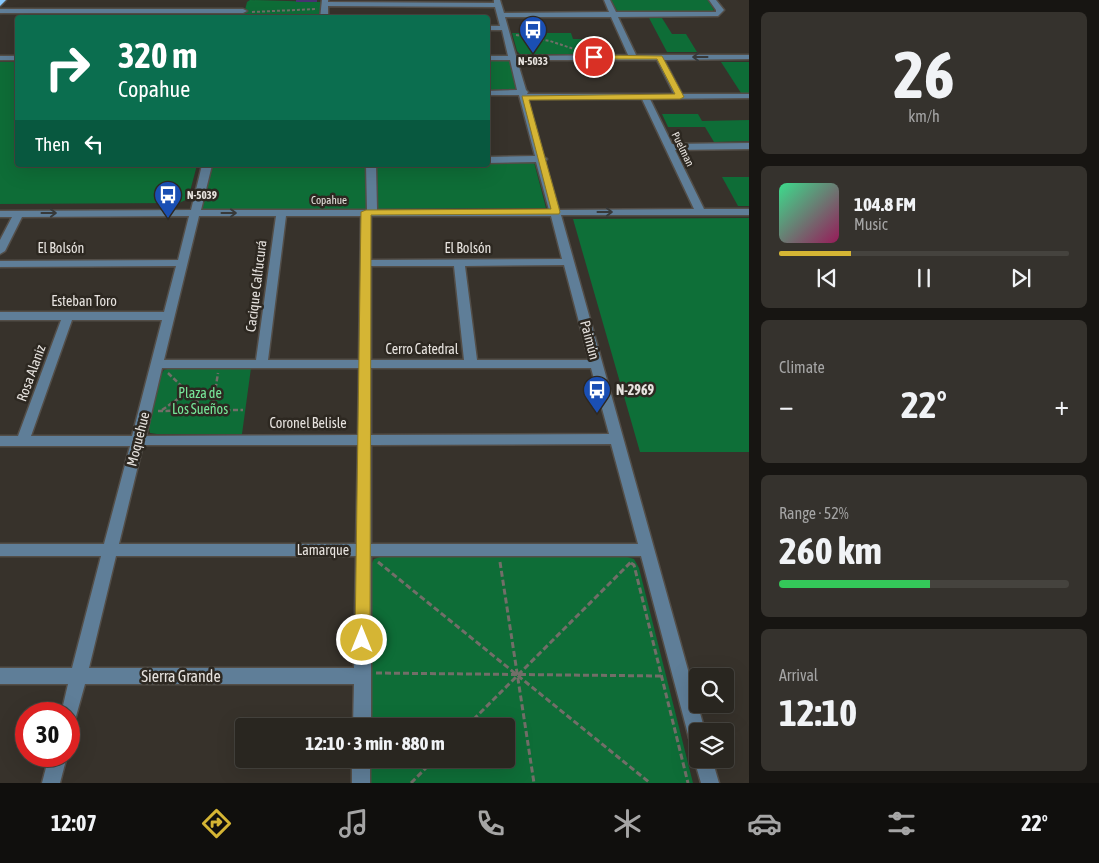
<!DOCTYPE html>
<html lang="en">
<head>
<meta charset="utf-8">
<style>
	body { margin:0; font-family:"Asap Condensed",sans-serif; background:#35322d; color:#f1f3f6; height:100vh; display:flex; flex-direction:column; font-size:19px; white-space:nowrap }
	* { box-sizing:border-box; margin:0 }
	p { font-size:16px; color:#a5a5a5 }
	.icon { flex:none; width:28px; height:28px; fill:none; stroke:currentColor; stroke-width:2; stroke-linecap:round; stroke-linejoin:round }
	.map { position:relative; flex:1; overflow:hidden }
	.panel { display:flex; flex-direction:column; gap:12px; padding:12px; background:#171512; width:350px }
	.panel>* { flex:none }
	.guide { position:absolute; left:15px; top:15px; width:475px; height:152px; border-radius:5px; box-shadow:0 5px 20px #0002,0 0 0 1px #45433e; background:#0b6e4f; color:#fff; overflow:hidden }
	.tools { position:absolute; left:689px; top:668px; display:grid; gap:10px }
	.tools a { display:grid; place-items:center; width:45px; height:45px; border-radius:5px; background:#292620; box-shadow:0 5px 20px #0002,0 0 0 1px #45433e; font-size:25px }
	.speed { position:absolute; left:15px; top:702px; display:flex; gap:10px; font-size:25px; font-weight:700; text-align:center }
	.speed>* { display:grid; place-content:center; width:65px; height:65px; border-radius:50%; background:#292620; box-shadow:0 5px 20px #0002,0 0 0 1px #45433e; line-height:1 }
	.speed .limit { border:8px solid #d22; background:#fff; color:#111 }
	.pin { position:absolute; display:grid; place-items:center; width:42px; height:42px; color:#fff; margin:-21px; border:2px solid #fff; border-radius:50%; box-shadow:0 1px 5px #0007 }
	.me { position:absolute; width:55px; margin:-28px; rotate:0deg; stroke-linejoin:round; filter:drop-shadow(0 0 4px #0008) }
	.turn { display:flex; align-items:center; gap:18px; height:105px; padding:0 20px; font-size:22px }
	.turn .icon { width:65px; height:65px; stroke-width:2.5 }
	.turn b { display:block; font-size:35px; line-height:42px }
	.then { display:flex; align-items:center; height:48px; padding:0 20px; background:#0003; gap:10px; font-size:19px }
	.big { font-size:38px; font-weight:700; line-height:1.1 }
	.panel .tile { flex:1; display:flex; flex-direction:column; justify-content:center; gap:8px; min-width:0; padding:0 18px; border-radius:8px; background:#35322d }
	.panel .dial { align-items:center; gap:0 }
	.dial b { font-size:65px; line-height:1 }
	.song { display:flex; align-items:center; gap:15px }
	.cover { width:60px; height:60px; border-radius:8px; background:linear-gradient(135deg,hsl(150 70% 55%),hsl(330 70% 35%)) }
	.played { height:5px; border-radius:2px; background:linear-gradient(90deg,#d5b534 25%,#45433e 25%) }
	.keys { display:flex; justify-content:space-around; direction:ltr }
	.heat { display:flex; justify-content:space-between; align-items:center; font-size:28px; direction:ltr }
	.charge { height:8px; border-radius:4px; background:linear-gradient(90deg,#34c759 52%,#45433e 0) }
	.trip { position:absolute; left:235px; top:718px; width:280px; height:50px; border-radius:5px; background:#292620; box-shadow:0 5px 20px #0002,0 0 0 1px #45433e; font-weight:700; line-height:50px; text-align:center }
	.tab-bar { display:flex; height:80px; justify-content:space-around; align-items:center; background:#100f0d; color:#a5a5a5 }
	.tab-bar .icon { width:35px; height:35px }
	.tab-bar .selected { color:#d5b534 }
	.tab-bar b { font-size:22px; color:#f1f3f6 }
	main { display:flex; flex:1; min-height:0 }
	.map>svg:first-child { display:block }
</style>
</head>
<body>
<main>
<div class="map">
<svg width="749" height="783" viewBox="0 0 749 783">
	<rect width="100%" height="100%" fill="#37322b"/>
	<!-- green -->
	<g fill="#0e6d37">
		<path d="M250,0l71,2 -2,15 -76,1 4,-16z"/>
		<path d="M611,0h97l6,10 -4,3 -92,-1z"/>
		<path d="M649,18h13l10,16h14l11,18h-30z"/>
		<path d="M512,33h59l2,6h13l6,15h-72l-3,-3z"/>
		<path d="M488,60h21l8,31h-29z"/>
		<path d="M0,62h17l1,103h179l-9,34 -9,4 -179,1z"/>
		<path d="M721,62h28v31h-8z"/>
		<path d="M662,114h36l4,7 47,-1v21l-35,1 -9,-15h-37z"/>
		<path d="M488,162h46l12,46 -169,1 -1,-44h112z"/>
		<path d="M212,165h155v44h-166z"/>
		<path d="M722,177h27v29h-11z"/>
		<path d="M171,368h80l-9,66h-85l-7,-1 -1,-5 12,-53 3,-5z"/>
		<path d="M383,556h241l10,3 5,9 54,215h-323v-24h136v-33h-136v-159l4,-8z"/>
	</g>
	<!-- forest -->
	<path fill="#0e6f38" d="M749,218v234h-109l-67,-233z"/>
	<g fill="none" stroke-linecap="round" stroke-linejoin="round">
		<defs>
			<g id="minor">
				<path d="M322,0h6v2l166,1v-3h6l4,13 105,-1 -5,-12h6l6,12h100v-2l-7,-10h7l8,10 -6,6 -100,1 18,38h113v4l-85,1 18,34h67v4l-99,1 22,45 77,-1v6l-74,1 29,59h45v6h-188l144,516h-7v15l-6,-2 -3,-6 -48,-182h-270v170h-18l1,-42h-269l-10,36 -6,2v-8h-8l7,-30h-68v-16h72l29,-112h-101v-12h104l26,-98h-130v-10h18l43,-116h-61v-8h164l12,-46 -176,1v-6l178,-1 11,-44 -167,1 -17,34 -5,3v-14l12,-23h-12v-6l191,-1 11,-45h10l-11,45h166l-1,-45h10l1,45h172l-13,-48 -48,1v-6l47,-1 -16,-61h-31v-4l29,-1 -7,-30h-22v-4h20l-6,-26h-14v-4h12l-5,-19 -167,-1v12h-8zM505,17h106l17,38 -112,1zM517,60h140l17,34h-147l1,-2 -2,-2zM528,99h114l52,110 -135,1 -14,-49 2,-2 -3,-2zM199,216h77l-20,144h-92zM286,216h75l-2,144h-91zM371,216h180l11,43 -191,1zM564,265l25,95h-112l-12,-94zM371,266h83l10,94h-93zM72,320h90l-30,116h-101zM162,368h197l-1,67 -212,1zM371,368h220l18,66 -238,1zM611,444l27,100h-267v-99zM143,445h215l-2,99h-237zM116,556h240l-2,112h-265z"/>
				<path d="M0,9h243l4,2 -4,2h-243z"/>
				<rect x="0" y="56" width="18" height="4"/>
				<path d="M698,752v7h14l7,24h-18l-7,-24z"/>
				<path d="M49,756h18l-7,27h-18z"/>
				<rect x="352" y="759" width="18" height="24"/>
			</g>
			<path id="major" d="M0,0h6l-6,6z"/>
		</defs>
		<!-- minor casing -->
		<use href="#minor" stroke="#534e48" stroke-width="3"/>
		<!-- major casing -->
		<use href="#major" stroke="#534e48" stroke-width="3"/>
		<!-- path-far2 -->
		<g stroke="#726e68" stroke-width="2" stroke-dasharray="3 2" stroke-linecap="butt">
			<path d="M252,12l65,-3"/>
			<path d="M516,35l34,6 24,8"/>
		</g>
		<!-- path-far1 -->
		<g stroke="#726e68" stroke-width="2.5" stroke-dasharray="5 2.5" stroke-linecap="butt">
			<path d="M168,373l39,38"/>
			<path d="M162,410l26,-18"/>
			<path d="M158,411l85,-1"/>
			<path d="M212,411l6,-38"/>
		</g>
		<!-- path -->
		<g stroke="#726e68" stroke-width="3" stroke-dasharray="6 3" stroke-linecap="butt">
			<path d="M378,562l272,221"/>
			<path d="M500,562l34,221"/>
			<path d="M631,563l3,2 54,218"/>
			<path d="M376,673l286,3"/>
			<path d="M467,726l164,-164"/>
			<path d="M411,783l24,-24"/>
		</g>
		<!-- minor -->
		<use href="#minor" fill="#5f7e98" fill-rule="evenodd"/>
		<!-- major -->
		<use href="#major" fill="#87c9ff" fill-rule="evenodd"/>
	</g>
	<!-- wall -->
	<rect fill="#483272" x="296" y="0" width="21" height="2"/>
	<!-- one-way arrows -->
	<defs><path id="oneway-shaft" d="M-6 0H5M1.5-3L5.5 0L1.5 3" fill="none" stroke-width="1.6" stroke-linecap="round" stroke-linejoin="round" transform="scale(1.25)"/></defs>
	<g stroke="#373939">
		<use href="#oneway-shaft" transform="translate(700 57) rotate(180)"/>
		<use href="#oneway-shaft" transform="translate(605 212)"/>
		<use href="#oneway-shaft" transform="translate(49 213)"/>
		<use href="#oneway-shaft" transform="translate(229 213)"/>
	</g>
	<!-- route -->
	<path fill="#d5b534" stroke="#8a7622" d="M594,55l68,1 22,41 -4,2 -151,1 31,112 -1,2 -188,1 -1,425 -2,5 -6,2 -5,-2 -2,-5 6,-428 5,-2 185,-1 -29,-113 153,-2 -18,-35h-66v-3z"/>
	<!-- icons -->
	<defs>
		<symbol id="bus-pin" viewBox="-11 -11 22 30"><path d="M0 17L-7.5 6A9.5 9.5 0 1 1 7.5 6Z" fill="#1a4fb4" stroke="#2d2821"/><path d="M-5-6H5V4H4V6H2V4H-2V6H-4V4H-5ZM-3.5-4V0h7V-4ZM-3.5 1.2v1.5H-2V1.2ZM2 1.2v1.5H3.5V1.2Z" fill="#fff"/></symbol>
	</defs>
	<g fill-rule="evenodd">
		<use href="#bus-pin" x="517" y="14" width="32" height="43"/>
		<use href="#bus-pin" x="152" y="179" width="32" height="43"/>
		<use href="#bus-pin" x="581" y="374" width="32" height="43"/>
	</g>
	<g text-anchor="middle" stroke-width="5" stroke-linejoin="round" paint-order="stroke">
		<!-- far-poi labels -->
		<g font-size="11" font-weight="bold" fill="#e7e3df" stroke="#2d2821">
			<text x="533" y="65">N-5033</text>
			<text x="187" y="199" text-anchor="start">N-5039</text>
		</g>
		<!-- far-street labels -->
		<g font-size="11" fill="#e7e3df" stroke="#2d2821">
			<text transform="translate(683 149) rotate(64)" y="4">Puelman</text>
			<text x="329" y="204">Copahue</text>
		</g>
		<!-- street labels -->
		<g font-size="14" fill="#e7e3df" stroke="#2d2821">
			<text x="61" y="253">El Bolsón</text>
			<text x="468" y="253">El Bolsón</text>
			<text transform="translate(256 286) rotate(-83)" y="5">Cacique Calfucurá</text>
			<text x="84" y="306">Esteban Toro</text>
			<text transform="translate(590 340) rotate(75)" y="5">Paimún</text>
			<text x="422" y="354">Cerro Catedral</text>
			<text transform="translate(31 373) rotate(-70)" y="5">Rosa Alaniz</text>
			<text x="308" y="428">Coronel Belisle</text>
			<text transform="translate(138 439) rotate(-76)" y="5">Moquehue</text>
			<text x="323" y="555">Lamarque</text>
		</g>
		<!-- poi labels -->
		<g font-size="14" font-weight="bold" fill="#e7e3df" stroke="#2d2821" text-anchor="start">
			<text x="616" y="395">N-2969</text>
		</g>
		<!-- park labels -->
		<g font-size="14" fill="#77e799" stroke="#2d2821">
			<text x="200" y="398">Plaza de<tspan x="200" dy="16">Los Sueños</tspan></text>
		</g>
		<!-- near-street labels -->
		<g font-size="16" fill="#e7e3df" stroke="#2d2821">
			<text x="181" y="682">Sierra Grande</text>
		</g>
	</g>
</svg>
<div class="tools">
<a><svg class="icon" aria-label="search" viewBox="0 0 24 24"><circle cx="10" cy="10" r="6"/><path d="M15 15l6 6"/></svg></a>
<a><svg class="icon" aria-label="layers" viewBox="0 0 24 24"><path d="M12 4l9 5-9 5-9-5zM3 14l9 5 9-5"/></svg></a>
</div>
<div class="speed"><div class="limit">30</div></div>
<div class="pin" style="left:594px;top:57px;background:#d93025"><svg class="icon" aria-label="arrive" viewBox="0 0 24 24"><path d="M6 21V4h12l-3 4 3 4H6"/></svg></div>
<svg class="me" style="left:362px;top:640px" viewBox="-20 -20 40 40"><circle r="17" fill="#d5b534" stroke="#fff" stroke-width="3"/><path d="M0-11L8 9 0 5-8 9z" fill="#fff"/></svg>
<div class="trip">12:10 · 3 min · 880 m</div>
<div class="guide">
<div class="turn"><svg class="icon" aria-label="right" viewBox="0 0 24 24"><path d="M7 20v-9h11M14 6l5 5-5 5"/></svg><div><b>320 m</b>Copahue</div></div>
<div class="then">Then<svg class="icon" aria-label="left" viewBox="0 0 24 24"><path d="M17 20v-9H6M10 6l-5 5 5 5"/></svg></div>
</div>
</div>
<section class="panel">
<div class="tile dial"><b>26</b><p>km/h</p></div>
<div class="tile">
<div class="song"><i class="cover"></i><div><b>104.8 FM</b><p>Music</p></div></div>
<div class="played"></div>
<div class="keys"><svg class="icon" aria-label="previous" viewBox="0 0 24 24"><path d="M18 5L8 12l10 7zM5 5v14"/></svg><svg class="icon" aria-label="pause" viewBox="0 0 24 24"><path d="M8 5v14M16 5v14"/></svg><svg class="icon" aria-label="next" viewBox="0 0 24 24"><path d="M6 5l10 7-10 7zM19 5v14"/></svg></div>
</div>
<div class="tile"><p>Climate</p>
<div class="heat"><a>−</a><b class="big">22°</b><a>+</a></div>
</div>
<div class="tile"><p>Range · 52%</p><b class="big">260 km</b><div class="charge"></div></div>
<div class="tile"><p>Arrival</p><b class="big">12:10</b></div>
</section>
</main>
<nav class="tab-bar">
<b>12:07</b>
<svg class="icon selected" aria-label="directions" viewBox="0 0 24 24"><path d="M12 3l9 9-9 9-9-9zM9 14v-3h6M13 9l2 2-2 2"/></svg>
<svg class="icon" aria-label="music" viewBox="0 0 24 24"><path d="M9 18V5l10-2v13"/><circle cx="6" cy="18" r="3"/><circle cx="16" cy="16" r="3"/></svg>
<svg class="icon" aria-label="phone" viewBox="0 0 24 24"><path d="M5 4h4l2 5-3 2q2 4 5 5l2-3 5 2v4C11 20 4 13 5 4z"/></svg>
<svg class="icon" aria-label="climate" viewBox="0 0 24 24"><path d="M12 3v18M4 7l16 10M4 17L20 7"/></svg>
<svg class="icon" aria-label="car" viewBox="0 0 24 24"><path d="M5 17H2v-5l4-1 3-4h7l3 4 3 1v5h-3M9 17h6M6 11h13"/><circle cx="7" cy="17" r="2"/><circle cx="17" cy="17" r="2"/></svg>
<svg class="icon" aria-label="filters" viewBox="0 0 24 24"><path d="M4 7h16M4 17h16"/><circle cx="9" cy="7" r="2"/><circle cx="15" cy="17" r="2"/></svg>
<b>22°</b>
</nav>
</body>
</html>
